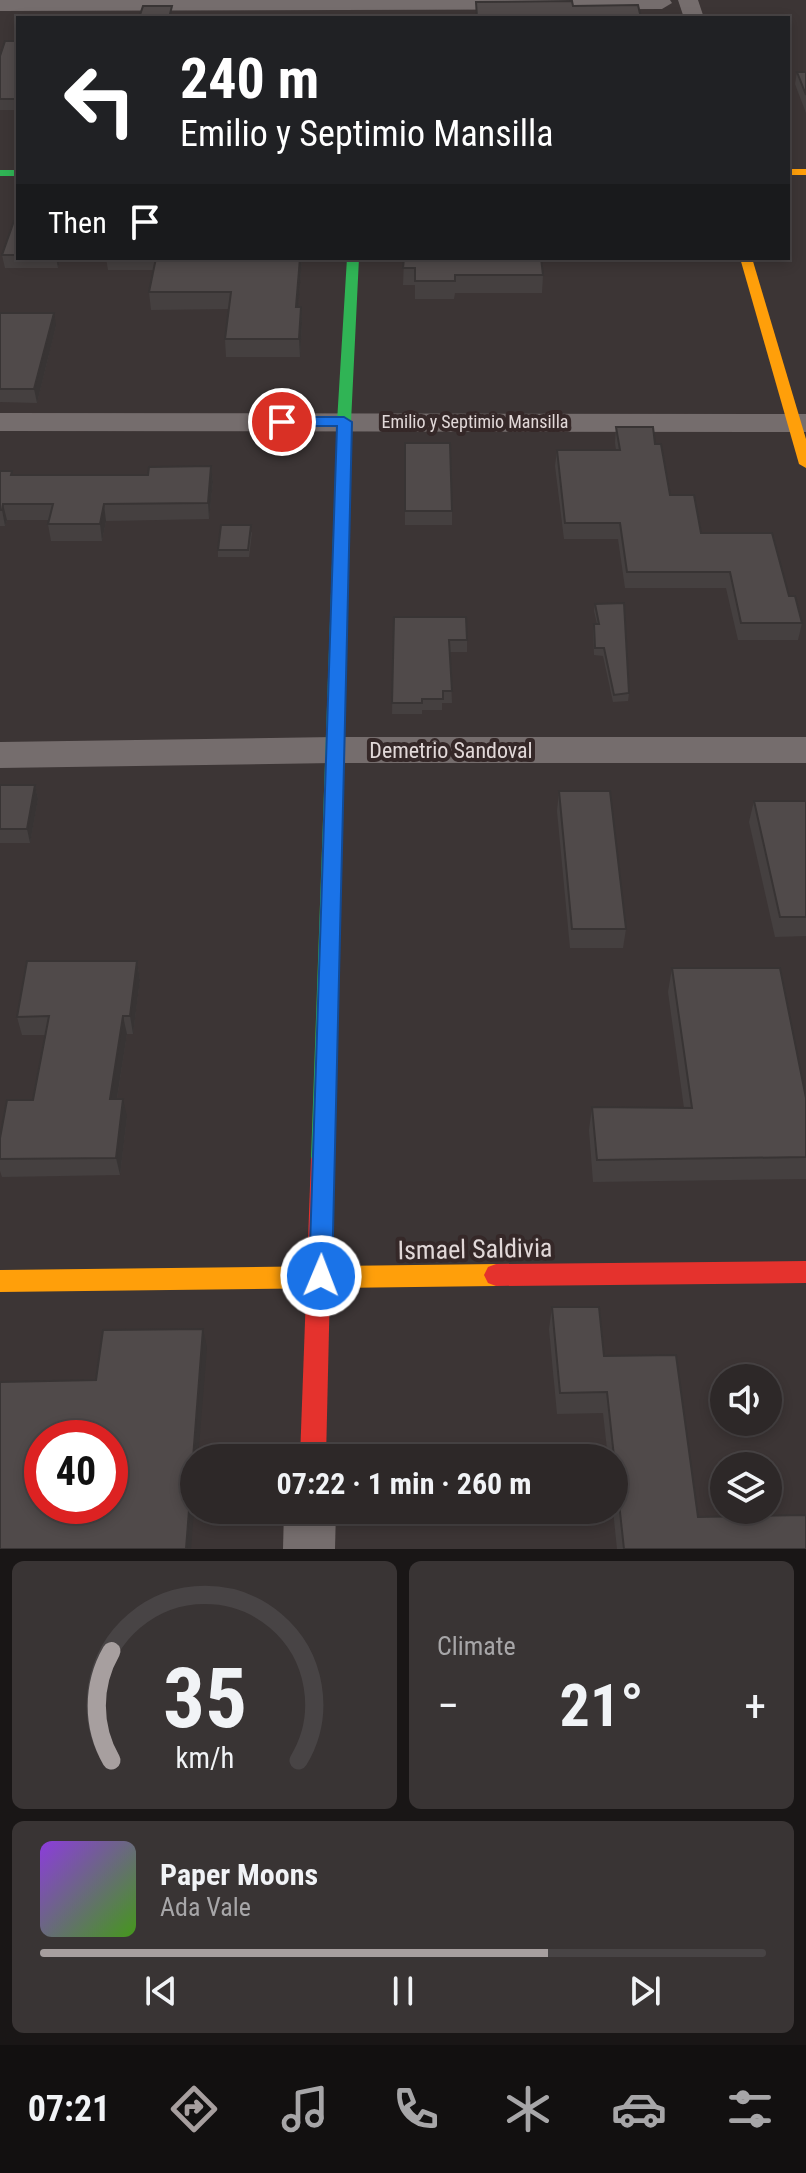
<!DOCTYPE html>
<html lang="en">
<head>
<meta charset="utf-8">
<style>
	body { margin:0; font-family:"Roboto Condensed",sans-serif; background:#393434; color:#f1f3f6; height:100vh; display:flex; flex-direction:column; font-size:30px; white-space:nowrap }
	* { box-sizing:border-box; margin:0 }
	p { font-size:26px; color:#a7a6a8 }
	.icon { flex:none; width:44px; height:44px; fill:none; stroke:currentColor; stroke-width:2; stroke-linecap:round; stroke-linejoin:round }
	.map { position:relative; height:1549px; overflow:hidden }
	.side { display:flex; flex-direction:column; gap:12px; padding:12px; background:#191616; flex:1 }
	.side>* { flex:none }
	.hud { position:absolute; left:16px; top:16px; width:774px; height:244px; border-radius:0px; box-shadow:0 4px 12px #0003,0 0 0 2px #484445; background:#202124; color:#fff; overflow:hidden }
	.buttons { position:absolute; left:710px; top:1364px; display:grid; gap:16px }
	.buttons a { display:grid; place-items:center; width:72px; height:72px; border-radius:50%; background:#2d2828; box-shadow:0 4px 12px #0003,0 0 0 2px #484445; font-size:40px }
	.speed { position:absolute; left:24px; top:1420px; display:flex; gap:16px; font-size:40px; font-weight:700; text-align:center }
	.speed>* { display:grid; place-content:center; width:104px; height:104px; border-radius:50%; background:#2d2828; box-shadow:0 4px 12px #0003,0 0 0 2px #484445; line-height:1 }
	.speed .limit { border:12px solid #d22; background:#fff; color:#111 }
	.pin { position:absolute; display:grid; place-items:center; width:68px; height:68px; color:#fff; margin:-34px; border:4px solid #fff; border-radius:50%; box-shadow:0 2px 8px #0007 }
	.me { position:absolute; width:88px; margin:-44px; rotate:1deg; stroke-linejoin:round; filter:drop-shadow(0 0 6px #0008) }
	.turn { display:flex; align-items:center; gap:28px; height:168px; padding:0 32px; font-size:36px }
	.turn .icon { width:104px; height:104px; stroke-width:2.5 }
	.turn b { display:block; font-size:56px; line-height:68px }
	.then { display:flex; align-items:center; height:76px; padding:0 32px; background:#0003; gap:16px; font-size:30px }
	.big { font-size:60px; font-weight:700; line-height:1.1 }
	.side .widget { flex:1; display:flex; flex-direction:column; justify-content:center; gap:12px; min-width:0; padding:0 28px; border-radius:12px; background:#393434 }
	.side .dial { align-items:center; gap:0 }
	.dial svg { height:208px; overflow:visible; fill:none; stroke:#484445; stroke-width:7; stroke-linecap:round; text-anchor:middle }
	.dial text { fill:#f1f3f6; stroke:none }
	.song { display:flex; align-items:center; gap:24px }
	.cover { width:96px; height:96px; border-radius:12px; background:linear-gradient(135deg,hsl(270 70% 55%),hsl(100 70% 35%)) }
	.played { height:8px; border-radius:4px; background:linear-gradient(90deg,#a79f9f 70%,#484445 70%) }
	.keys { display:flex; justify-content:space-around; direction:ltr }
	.heat { display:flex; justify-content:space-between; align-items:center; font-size:44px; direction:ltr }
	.side .tiles { flex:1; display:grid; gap:12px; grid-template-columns:1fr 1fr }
	.widget:last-child { grid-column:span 2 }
	.trip { position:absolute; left:180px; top:1444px; width:448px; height:80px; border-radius:40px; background:#2d2828; box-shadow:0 4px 12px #0003,0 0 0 2px #484445; font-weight:700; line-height:80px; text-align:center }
	.menu { display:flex; height:128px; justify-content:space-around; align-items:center; background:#121010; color:#a7a6a8 }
	.menu .icon { width:56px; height:56px }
	.menu .active { color:#a79f9f }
	.menu b { font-size:36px; color:#f1f3f6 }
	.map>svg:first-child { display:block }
</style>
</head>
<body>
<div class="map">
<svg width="806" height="1549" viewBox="0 0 806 1549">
	<rect width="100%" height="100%" fill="#3c3535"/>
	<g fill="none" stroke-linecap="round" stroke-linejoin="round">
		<!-- street -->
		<g fill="#756d6d" fill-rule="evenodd">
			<path d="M0,0h670l2,3 -10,6 -662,2z"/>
			<path d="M678,0h20l6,18h-20z"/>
			<path d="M0,413l806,1v18l-806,-1z"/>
			<path d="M334,737h472v26h-472l-334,5v-26z"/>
			<path d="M284,1510h52l-1,39h-52z"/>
		</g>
		<!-- fast -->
		<g fill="#30b455" fill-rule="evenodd">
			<rect x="0" y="170" width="18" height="6"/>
			<path d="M347,258h12l-8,164 -18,737 -3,7 -8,3 -8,-3 -3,-7 26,-737z"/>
		</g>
		<!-- slow -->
		<g fill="#ff9f0a" fill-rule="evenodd">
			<rect x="788" y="169" width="18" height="6"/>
			<path d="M740,258h12l54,181v29l-7,-4z"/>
			<path d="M496,1264l8,3 4,8 -4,8 -8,3 -496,6v-22z"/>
		</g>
		<!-- jam -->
		<g fill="#e5322d" fill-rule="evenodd">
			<path d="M322,1149l8,3 3,7 -7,299h-26l11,-299 3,-7z"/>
			<path d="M806,1261v22l-310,3 -8,-3 -4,-8 4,-8 8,-3z"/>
		</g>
	</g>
	<!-- wall -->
	<g fill="#454040">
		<path d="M18,41v69h-18v-54z"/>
		<path d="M797,72h9v41l-11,-29z"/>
		<path d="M18,221v37h43l-3,10h-53l-3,-13z"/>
		<path d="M106,258h196l-4,49h3l1,17 -2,33h-74l-1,-18 4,-30 -78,1 -2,-18 4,-22h-45z"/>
		<path d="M404,258l139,17 -1,18h-87l-1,6h-39v-14h-12z"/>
		<path d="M0,313l56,13 -19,77 -37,-1z"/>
		<path d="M616,427l39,17 15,51 31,38 88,63 13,27 -4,17h-60l-12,-52h-101l-7,-49h-54l-9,-73 2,-16h59l-1,-7z"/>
		<path d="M405,443l47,68v14h-47z"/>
		<path d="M211,466l2,16 -4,37 -103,2 -4,20h-51l-3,-17 1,-4h-42l-2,6h-5v-55l12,4h136z"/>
		<path d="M252,532l-3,25h-31v-7z"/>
		<path d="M595,604l34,89 -1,8 -15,1 -10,-46 -9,-1 -1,-24 1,-7h3l-3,-13z"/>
		<path d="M394,617l73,23v12h-17l2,51h-10v7h-20v4h-30z"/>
		<path d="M0,785h35l3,14 -8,44h-30z"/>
		<path d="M559,791l67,138 -3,19h-53l-13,-137z"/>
		<path d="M754,801h52v135l-31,1 -26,-115z"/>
		<path d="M137,961l3,19 -7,54h-6l-10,65 10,18 -7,58 -118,2 -2,-6v-33l33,-38 13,-65h-24l-5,-18z"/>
		<path d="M672,968l134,130v81l-213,3 -4,-52 3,-23 92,1 -16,-116z"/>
		<path d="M552,1307l52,49 94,161 108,32h-189l-4,-39h1v-52h-6l-5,-45 -46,1 -8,-85z"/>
	</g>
	<!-- shaded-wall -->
	<g fill="#383434">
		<path d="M56,258h5l-3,10z"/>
		<path d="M300,258h2l-5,66 -1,-17z"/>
		<path d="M301,307l1,17 -2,33 -1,-18z"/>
		<path d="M54,313l2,13 -19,77 -3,-14z"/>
		<path d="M211,466l2,16 -4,37 -1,-16z"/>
		<path d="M3,504l4,16 -2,6 -3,-16z"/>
		<path d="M104,504l2,17 -4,20 -2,-17z"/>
		<path d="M35,785l3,14 -8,44 -3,-14z"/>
		<path d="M137,961l3,19 -7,54 -3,-18z"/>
		<path d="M123,1016l4,18 -13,83 -4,-18z"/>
		<path d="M123,1099l4,18 -7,58 -4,-17z"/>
		<path d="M203,1329l4,19 -9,110h-4v52l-3,39h-5z"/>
	</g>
	<!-- building -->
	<g fill="#504a4a" stroke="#383434" stroke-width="2" fill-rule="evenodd">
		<path d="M572,1l1,5 65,-1 3,13h-164l-1,-16z"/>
		<path d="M143,6h29l-3,12h-30z"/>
		<path d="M5,41h13v58h-18v-43z"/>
		<path d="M797,72h9v23z"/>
		<path d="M14,221h4v34h-16z"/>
		<path d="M156,258h144l-4,49h5l-2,32h-74l6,-47h-82z"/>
		<path d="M404,258h137l2,17h-88v6h-40v-13h-12z"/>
		<path d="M0,313h54l-20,76h-34z"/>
		<path d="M616,427h37l2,17h6l9,51h24l7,38h71l17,63h6l7,27h-61l-11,-51h-103l-7,-49h-55l-8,-73h63z"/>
		<path d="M405,443h45l2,68h-47z"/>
		<path d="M211,466l-3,37 -104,1 -4,20h-52l5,-20h-50l-1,6h-2v-39h12l-1,4h137l1,-8z"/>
		<path d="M221,525h30l-3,25h-30z"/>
		<path d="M624,603l5,90 -15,2 -10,-47h-9l-1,-24h5l-4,-20z"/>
		<path d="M394,617h72l1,23h-18l3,51h-9v8h-21v4h-30z"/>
		<path d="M0,785h35l-8,44h-27z"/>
		<path d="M559,791h51l16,138h-54z"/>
		<path d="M754,801h52v116h-26z"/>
		<path d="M27,961h110l-7,55h-7l-13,83h13l-7,59 -116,1v-21l7,-38h26l16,-84 -32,1z"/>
		<path d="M672,968h108l26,130v59l-209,3 -5,-53 100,1z"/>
		<path d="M552,1307h47l5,49 72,-1 22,162 108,-2v34h-182l-17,-157 -47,1z"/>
		<path d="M203,1329l-17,220h-186v-167l96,-2 7,-50zM42,1438h68v68h-68z"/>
	</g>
	<!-- route -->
	<path fill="#1a73e8" stroke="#114b97" stroke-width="2" d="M344,417l8,5 -20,854 -3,8 -8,3 -9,-3 -3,-8 28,-850h-55l-7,-4 7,-5z"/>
	<g text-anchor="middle" stroke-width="8" stroke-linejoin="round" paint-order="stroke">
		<!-- far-street labels -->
		<g font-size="18" fill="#e1d8d8" stroke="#352828">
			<text x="475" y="428">Emilio y Septimio Mansilla</text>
		</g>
		<!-- street labels -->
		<g font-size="22" fill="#e1d8d8" stroke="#352828">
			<text x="451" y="758">Demetrio Sandoval</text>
		</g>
		<!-- near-street labels -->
		<g font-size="26" fill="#e1d8d8" stroke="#352828">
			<text transform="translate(475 1249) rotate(-1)" y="9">Ismael Saldivia</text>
		</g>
	</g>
</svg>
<div class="buttons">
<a><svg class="icon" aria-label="sound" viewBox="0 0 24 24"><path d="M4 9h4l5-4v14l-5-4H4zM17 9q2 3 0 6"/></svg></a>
<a><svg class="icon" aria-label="layers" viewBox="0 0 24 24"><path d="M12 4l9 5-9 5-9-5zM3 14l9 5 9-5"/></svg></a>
</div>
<div class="speed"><div class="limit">40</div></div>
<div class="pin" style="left:282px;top:422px;background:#d93025"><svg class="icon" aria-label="arrive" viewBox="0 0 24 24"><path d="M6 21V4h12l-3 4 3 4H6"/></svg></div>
<svg class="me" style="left:321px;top:1276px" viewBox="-20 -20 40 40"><circle r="17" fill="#1a73e8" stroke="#fff" stroke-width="3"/><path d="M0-11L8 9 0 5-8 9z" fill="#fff"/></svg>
<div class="trip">07:22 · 1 min · 260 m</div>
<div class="hud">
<div class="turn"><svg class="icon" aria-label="left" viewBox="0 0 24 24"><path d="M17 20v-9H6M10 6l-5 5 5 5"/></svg><div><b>240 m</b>Emilio y Septimio Mansilla</div></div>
<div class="then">Then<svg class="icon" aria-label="arrive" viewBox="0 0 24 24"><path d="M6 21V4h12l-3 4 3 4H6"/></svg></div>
</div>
</div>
<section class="side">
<div class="tiles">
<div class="widget dial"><svg viewBox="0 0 100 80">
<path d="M14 69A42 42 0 1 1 86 69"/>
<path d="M14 69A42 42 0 0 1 14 27" stroke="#a79f9f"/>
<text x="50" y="56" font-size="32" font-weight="700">35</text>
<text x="50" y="72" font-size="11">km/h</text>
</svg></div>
<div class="widget"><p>Climate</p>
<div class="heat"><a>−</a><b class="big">21°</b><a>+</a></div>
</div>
<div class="widget">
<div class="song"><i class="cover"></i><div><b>Paper Moons</b><p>Ada Vale</p></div></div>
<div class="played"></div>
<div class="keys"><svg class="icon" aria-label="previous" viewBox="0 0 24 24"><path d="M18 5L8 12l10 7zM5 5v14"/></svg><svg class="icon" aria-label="pause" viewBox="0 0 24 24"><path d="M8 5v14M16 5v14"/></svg><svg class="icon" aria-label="next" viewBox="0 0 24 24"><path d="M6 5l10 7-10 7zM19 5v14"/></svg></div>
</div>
</div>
</section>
<nav class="menu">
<b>07:21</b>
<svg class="icon active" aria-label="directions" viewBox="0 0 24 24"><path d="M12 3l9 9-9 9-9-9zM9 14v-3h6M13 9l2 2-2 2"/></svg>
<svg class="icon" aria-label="music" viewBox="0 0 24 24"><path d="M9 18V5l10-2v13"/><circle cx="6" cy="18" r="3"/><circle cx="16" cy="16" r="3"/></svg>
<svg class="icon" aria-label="phone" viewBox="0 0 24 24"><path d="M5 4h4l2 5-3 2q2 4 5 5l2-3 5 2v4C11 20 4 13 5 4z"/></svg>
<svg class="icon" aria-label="climate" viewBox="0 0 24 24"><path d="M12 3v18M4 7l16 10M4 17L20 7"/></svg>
<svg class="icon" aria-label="car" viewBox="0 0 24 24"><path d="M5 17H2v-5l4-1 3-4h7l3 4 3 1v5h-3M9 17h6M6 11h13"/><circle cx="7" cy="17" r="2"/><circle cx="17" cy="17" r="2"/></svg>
<svg class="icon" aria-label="filters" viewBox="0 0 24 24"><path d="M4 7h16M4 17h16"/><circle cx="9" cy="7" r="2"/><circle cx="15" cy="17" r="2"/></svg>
</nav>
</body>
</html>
